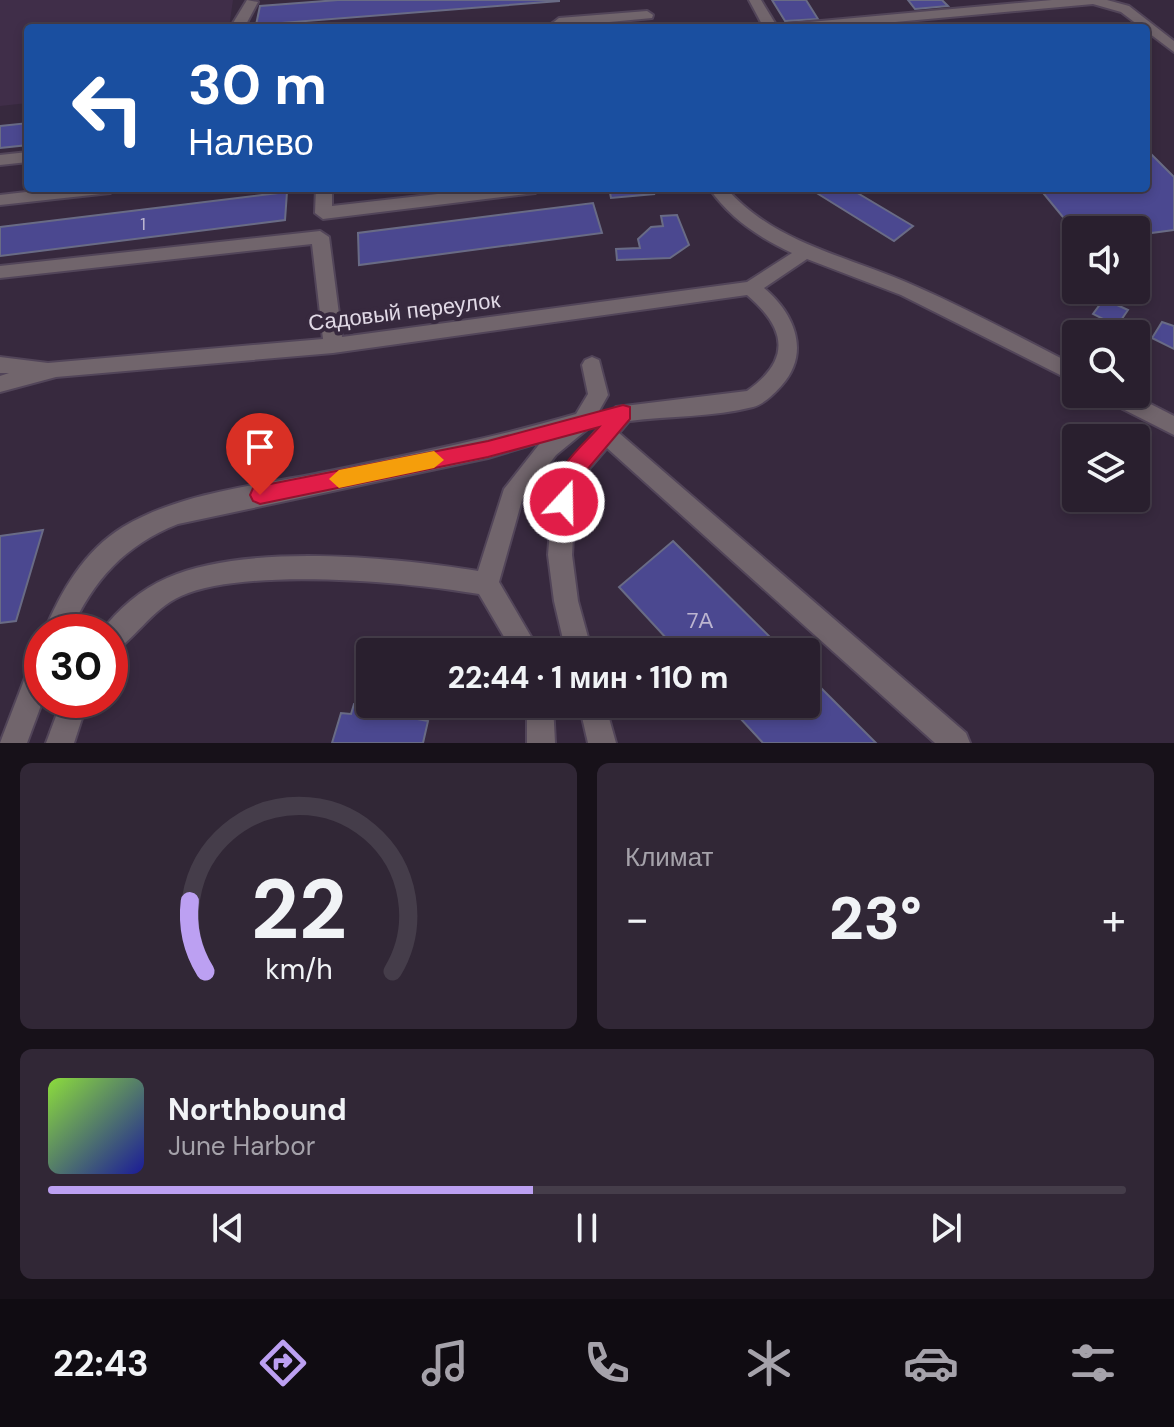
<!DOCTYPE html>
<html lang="ru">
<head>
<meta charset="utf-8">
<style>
	body { margin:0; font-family:"DM Sans",sans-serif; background:#312736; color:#f1f3f6; height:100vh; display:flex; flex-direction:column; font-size:30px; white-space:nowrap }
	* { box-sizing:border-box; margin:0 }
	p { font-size:26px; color:#a5a2aa }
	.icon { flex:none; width:44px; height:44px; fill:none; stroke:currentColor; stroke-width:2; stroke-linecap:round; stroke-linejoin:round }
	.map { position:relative; height:743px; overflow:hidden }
	.sheet { display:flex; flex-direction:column; gap:20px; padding:20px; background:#171119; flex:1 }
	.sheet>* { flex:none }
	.guide { position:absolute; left:24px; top:24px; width:1126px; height:168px; border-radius:8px; box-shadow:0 4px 12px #0003,0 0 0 2px #453d4a; background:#1a4fa0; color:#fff; overflow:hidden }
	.tools { position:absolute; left:1062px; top:216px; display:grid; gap:16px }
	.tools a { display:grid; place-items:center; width:88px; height:88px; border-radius:8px; background:#291f2e; box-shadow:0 4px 12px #0003,0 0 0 2px #453d4a; font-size:40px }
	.speed { position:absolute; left:24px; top:614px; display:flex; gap:16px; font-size:40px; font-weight:700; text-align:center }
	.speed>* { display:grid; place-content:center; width:104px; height:104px; border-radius:50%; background:#291f2e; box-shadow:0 4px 12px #0003,0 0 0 2px #453d4a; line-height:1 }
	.speed .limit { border:12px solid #d22; background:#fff; color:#111 }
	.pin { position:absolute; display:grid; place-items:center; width:68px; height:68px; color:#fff; margin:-82px -34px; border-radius:50% 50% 50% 0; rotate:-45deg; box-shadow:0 0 8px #0007 }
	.pin .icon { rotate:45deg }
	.me { position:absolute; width:88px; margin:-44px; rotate:21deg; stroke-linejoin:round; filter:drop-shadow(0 0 6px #0008) }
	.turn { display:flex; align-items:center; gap:28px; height:168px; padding:0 32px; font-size:36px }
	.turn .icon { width:104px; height:104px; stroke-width:2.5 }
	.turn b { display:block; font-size:56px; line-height:68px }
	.big { font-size:60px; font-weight:800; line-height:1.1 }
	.sheet .widget { flex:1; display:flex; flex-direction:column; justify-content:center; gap:12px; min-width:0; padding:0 28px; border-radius:12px; background:#312736 }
	.sheet .dial { align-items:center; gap:0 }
	.dial svg { height:208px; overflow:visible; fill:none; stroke:#453d4a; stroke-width:7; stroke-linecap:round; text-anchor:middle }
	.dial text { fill:#f1f3f6; stroke:none }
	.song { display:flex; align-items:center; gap:24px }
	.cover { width:96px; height:96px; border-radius:12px; background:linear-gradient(135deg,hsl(90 70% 55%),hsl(240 70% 35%)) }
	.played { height:8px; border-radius:4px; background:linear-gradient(90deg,#bca0f2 45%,#453d4a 45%) }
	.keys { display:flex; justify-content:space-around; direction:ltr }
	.heat { display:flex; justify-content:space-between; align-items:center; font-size:44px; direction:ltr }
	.sheet .tiles { flex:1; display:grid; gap:20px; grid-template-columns:1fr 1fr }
	.widget:last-child { grid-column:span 2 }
	.trip { position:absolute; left:356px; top:638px; width:464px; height:80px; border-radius:8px; background:#291f2e; box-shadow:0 4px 12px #0003,0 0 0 2px #453d4a; font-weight:800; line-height:80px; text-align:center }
	.tabs { display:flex; height:128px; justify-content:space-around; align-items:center; background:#100c12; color:#a5a2aa }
	.tabs .icon { width:56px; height:56px }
	.tabs .active { color:#bca0f2 }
	.tabs b { font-size:36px; color:#f1f3f6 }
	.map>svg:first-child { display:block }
</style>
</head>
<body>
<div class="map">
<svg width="1174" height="743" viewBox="0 0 1174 743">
	<rect width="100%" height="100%" fill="#37293e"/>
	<!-- built -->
	<path fill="#402e49" d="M0,0h233l-4,28h-201v75l-28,3z"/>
	<!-- building -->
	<g fill="#4b4890" stroke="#696b85" stroke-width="2">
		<path d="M338,0h221v1l-303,24 4,-19z"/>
		<path d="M772,0h34l12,19 -33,2z"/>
		<path d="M908,0h34l6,6 -33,3z"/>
		<path d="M28,123v22l-28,3v-22z"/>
		<path d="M1146,149l28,28v53l-38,5v-5h-60v3l-37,-45h107z"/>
		<path d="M609,188h43l2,6 -43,4z"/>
		<path d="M820,188h29l64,38 -19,15 -79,-49z"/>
		<path d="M287,192l-2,28 -285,36v-29z"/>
		<path d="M593,203l9,30 -243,32 -1,-32z"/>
		<path d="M677,215l12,30 -19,13 -53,2 -1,-11 24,-1 -2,-9 13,-12 12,-1 -2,-10z"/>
		<path d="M1104,299l24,11 -11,16 -24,-12z"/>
		<path d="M1162,322l12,4v23l-22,-11z"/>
		<path d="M43,530l-27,91 -16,2v-87z"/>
		<path d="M673,541l112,111h-106l-60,-65z"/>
		<path d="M806,673l70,70h-113l-36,-39h79z"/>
		<path d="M368,695l2,9h41l-2,5 10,2 -2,8 11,2 -5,22h-91l9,-30 10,1 3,-10 11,1z"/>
	</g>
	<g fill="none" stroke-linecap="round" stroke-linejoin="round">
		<defs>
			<g id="minor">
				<path d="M247,0l11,2 -14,26h-14z"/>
				<path d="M749,0h12l17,28h-14z"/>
				<path d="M1052,0h55l22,6 45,35v11l-53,-40 -28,-8 -263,24h-49l7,-4z"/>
				<path d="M647,11l6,4 -1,3 -106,10 13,-10z"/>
				<path d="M28,152v10l-28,3v-10z"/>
				<path d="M61,188h57l-8,5 -110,12v-10z"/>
				<path d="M316,188h16v18l158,-18h53l-8,5 -212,26 -8,-6z"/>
				<path d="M709,188h17c50,57 123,68 189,98 55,24 108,53 161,80v17l-175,-88 -94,-36 -43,29c30,25 47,64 18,97 -7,8 -18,19 -29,22 -39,10 -84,9 -124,14l-10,12 347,300 4,10h-35l-328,-295 -31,36 -4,71 6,46 14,51h-26l-12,-51 -6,-46 6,-74 62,-74 131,-16c44,-31 40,-62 0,-96l-414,58 -277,24 -56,15v-16l9,-3h-9v-16l48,6 275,-24 -11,-95 -312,34v-12l320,-35 9,6 13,100 405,-55 45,-29c-34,-16 -62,-35 -83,-65z"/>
				<path d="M592,357l7,3 9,35 -18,32 -34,28 -34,45 -23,82 41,70h-27l-34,-58c-72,-12 -233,-27 -298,2 -30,13 -48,47 -71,57v-21h-9c17,-23 39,-42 66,-54 79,-35 226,-21 311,-7l26,-82 37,-47 -53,16 -310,66c-53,21 -85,56 -108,108h-26c17,-41 40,-81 79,-105 57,-34 129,-41 192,-53 88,-18 175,-35 261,-60l12,-20 -6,-29 3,-5z"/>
				<path d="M1102,394h29l43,22v19l-69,-35z"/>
				<path d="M42,653l1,47 -16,43h-27l33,-86z"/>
				<path d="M62,700h26l-14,43h-28z"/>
				<path d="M527,704h26l2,39h-28z"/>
				<path d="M579,704h26l11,39h-28z"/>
			</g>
		</defs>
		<!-- minor casing -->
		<use href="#minor" stroke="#524559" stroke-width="4"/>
		<!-- minor -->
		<use href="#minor" fill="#71656c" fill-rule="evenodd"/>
	</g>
	<!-- route -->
	<path fill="#e11d48" stroke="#92132f" stroke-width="2" d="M623,405l7,2v12l-55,65 -4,24 -7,3 -8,-3c-14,-31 25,-60 43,-81l-111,30 -228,47 -7,-3 -3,-6 3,-7 7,-2 228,-45z"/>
	<!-- slow -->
	<path fill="#f59e0b" d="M434,451l10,9 -10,8 -95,20 -10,-9 10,-9z"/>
	<g text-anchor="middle" stroke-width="8" stroke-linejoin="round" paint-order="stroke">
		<!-- number labels -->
		<g font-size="18" fill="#bcb5d0">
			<text x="143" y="230">1</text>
		</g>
		<!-- street labels -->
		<g font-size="22" fill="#e1d9e6" stroke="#37293e">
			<text transform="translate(404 311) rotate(-7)" y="8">Садовый переулок</text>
		</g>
		<!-- near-number labels -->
		<g font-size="22" fill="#bcb5d0">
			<text x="700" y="628">7А</text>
		</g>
	</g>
</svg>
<div class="tools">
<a><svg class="icon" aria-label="sound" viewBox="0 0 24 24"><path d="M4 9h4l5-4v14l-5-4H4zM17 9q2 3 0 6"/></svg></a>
<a><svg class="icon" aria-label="search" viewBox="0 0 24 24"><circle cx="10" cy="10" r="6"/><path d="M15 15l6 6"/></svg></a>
<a><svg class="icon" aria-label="layers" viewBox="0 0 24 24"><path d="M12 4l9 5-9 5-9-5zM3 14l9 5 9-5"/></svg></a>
</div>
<div class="speed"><div class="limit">30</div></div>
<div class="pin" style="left:260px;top:495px;background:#d93025"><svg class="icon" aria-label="arrive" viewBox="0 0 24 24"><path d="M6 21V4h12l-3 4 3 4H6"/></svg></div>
<svg class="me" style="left:564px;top:502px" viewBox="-20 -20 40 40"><circle r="17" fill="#e11d48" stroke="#fff" stroke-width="3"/><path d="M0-11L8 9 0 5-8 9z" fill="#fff"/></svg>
<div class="trip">22:44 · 1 мин · 110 m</div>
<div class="guide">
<div class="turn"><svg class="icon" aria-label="left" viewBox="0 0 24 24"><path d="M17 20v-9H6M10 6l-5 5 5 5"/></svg><div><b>30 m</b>Налево</div></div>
</div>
</div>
<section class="sheet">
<div class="tiles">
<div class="widget dial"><svg viewBox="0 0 100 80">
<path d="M14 69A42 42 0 1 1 86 69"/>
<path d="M14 69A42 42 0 0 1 8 42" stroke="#bca0f2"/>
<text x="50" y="56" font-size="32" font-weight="700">22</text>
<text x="50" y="72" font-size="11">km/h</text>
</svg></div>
<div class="widget"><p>Климат</p>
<div class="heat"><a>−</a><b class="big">23°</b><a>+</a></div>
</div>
<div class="widget">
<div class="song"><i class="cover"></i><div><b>Northbound</b><p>June Harbor</p></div></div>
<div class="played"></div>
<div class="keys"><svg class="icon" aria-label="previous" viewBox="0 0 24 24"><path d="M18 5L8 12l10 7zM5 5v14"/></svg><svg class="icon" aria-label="pause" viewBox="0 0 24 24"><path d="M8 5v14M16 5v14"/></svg><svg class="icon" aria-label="next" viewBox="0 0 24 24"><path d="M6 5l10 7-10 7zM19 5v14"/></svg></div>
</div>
</div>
</section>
<nav class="tabs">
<b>22:43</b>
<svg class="icon active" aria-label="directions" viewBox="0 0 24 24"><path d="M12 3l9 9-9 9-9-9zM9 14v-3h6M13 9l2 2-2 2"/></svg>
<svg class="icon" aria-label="music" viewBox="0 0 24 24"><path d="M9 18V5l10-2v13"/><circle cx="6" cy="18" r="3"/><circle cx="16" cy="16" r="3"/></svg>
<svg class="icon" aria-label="phone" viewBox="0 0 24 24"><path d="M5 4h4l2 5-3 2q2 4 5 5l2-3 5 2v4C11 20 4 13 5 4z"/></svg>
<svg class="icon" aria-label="climate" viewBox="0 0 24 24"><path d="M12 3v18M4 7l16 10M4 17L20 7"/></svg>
<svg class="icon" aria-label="car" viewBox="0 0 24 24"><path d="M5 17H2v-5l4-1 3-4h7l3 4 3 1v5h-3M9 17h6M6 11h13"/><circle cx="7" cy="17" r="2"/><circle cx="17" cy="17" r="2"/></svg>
<svg class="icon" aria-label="filters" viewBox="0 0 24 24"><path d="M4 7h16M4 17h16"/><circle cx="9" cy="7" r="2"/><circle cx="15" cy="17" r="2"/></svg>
</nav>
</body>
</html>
